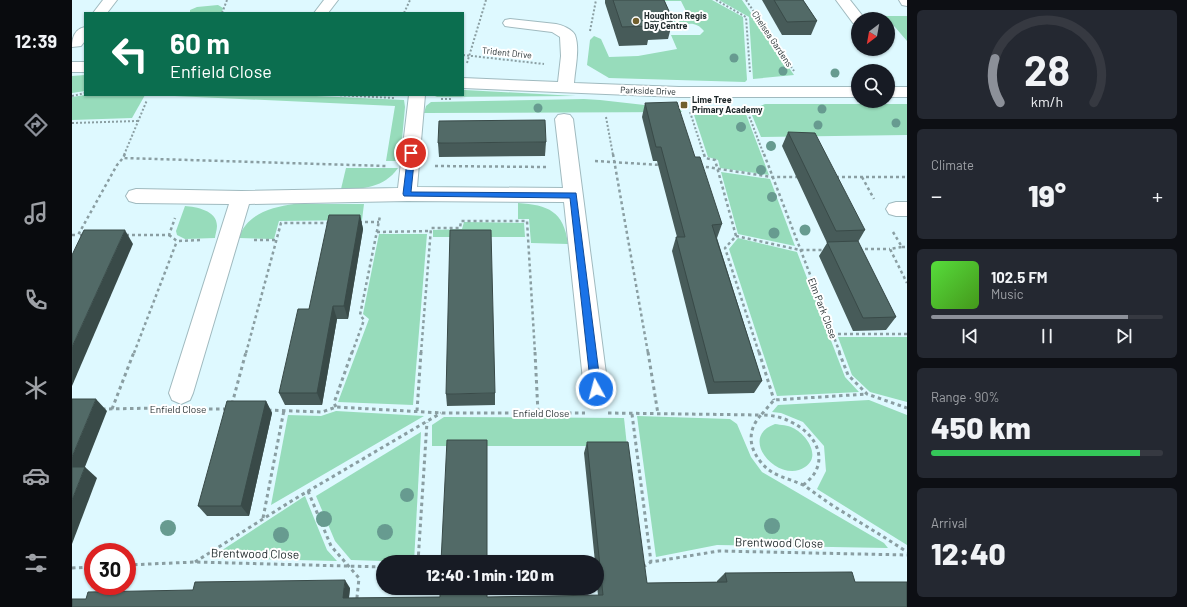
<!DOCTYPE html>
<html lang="en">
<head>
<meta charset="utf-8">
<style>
	body { margin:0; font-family:Barlow,sans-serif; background:#242831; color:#f1f3f6; height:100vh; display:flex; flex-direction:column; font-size:15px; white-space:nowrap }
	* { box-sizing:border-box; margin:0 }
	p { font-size:13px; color:#9ea1a6 }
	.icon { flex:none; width:22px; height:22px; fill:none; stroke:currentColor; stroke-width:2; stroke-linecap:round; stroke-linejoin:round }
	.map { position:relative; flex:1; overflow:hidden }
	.drawer { display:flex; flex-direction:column; gap:10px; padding:10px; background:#0d0f14; width:280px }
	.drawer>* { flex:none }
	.banner { position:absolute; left:12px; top:12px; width:380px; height:84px; border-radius:0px; box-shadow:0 1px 3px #0004; background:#0b6e4f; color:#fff; overflow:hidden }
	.needle { width:26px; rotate:211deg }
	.buttons { position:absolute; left:779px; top:12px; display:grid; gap:8px }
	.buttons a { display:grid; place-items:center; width:44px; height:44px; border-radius:50%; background:#171b24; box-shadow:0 1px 3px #0004; font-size:20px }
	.speed { position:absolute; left:12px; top:543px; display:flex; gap:8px; font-size:20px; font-weight:700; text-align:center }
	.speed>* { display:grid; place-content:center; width:52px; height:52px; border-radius:50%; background:#171b24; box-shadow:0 1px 3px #0004; line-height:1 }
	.speed .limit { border:6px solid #d22; background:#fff; color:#111 }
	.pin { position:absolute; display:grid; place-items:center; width:34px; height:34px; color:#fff; margin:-17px; border:2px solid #fff; border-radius:50%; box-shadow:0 1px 4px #0007 }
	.me { position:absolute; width:44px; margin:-22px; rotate:353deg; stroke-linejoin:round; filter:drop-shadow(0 0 3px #0008) }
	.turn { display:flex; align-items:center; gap:14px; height:84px; padding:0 20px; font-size:18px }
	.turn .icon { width:52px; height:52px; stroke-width:2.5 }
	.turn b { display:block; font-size:28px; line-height:34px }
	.big { font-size:30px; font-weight:800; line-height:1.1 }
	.drawer .widget { flex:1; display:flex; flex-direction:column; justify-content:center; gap:6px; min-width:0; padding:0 14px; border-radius:6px; background:#242831 }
	.drawer .dial { align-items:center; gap:0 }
	.dial svg { height:104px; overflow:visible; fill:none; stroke:#363941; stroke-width:7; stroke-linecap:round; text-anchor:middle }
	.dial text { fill:#f1f3f6; stroke:none }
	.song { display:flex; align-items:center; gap:12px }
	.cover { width:48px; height:48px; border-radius:6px; background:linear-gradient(135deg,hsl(110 70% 55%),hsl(100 70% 35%)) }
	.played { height:4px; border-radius:2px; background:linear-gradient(90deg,#8c9099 85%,#363941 85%) }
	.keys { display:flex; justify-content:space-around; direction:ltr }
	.heat { display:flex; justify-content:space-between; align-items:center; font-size:22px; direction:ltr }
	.charge { height:6px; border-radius:3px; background:linear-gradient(90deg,#34c759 90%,#363941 0) }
	.trip { position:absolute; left:304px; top:555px; width:228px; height:40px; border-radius:20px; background:#171b24; box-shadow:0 1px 3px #0004; font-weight:800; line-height:40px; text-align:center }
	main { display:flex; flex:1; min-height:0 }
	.dock { display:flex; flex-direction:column; width:72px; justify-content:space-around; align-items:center; background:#090b0e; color:#9ea1a6 }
	.dock .icon { width:28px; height:28px }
	.dock .current { color:#8c9099 }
	.dock b { font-size:18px; color:#f1f3f6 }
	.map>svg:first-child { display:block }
</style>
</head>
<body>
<main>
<nav class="dock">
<b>12:39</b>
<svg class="icon current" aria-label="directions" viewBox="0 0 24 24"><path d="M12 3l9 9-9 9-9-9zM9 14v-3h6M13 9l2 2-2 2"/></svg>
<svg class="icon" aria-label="music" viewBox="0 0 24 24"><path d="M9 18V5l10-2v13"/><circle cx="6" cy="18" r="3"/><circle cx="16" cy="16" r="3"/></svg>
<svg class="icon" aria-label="phone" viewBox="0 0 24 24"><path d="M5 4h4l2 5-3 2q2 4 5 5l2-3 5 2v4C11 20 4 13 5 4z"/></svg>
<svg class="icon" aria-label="climate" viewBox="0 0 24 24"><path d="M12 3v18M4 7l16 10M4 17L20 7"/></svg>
<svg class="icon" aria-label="car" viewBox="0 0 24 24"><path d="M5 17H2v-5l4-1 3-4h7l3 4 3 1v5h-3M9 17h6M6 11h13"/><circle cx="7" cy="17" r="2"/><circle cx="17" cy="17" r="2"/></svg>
<svg class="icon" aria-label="filters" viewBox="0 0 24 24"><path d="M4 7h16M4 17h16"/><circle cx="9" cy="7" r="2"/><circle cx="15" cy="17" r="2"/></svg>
</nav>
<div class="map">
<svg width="835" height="607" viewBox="0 0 835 607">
	<rect width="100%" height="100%" fill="#def9ff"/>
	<!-- green -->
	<g fill="#97dcbb">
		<path d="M587,0h53l31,17 4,63 -2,2 -136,-4 -22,-13 3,-25 4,-4 7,3 8,18 29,-1 39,-7 -6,-14h29l4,-4c-8,-10 -16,-8 -28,-4l-4,-13 15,-1 -6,-12h-21z"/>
		<path d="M647,0h23l52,75 -41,4 -4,-62z"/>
		<path d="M146,5l5,3 -1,5h-32v-3l7,-3z"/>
		<path d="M813,16h22v25l-19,-22z"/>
		<path d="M13,75v16l-13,2v-17z"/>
		<path d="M391,90h2l111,6 -141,1 4,-2h24z"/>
		<path d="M13,95h60l-13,23 -60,2v-23z"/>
		<path d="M81,95h141l110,5 1,7 -5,54h-14l9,-55z"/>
		<path d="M512,99l16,1 80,9 2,3 -258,1 2,-7 5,-4z"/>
		<path d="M693,104h142v31l-146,2 -12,-29 9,-1z"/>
		<path d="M672,109l25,66 -49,-7 -2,-8 -10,-3 -14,-42 17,-1 5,-3z"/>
		<path d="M274,168h52c-14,20 -35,21 -57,21z"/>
		<path d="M649,172l49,7 25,67 -57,-12z"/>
		<path d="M446,203c30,2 46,8 50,41l-37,-1 -2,-24h-11z"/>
		<path d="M222,204h70l-2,16 -83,1 -5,18 -35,-1c7,-24 33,-31 55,-34z"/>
		<path d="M113,206c11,1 32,4 32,20 0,4 -2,9 -2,12l-30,1 -8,-4 -1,-4z"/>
		<path d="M392,222l60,1 1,14h-92v-7l29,-1z"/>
		<path d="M307,234h48l-14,171 -75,-3 31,-83 -6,-5z"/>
		<path d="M666,238l59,14 48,125 14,15 -82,4 -48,-147z"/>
		<path d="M766,337h69v65l-37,-10 -18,-17z"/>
		<path d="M797,400l38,15v130l-90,-56 9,-18 -2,-25 -21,-24 -22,-9 -9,-1 6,-7z"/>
		<path d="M264,411l88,5 -153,89 17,-90 33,1z"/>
		<path d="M565,416l93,3 7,5 14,33 11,15 122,71 4,5 -171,-3 -61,12z"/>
		<path d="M372,417l180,1 3,28h-195v-21z"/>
		<path d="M703,424c6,1 13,1 18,4 13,6 29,28 12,39 -25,18 -69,-29 -30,-43z"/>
		<path d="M349,432l-7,130 -63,-2 -16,-19 -19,-45z"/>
		<path d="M233,496l22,54 10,11 -127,-3z"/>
	</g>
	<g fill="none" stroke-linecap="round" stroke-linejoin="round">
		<defs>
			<g id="minor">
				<path d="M31,0h14l-10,13h-14z"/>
				<path d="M252,0h14l-10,13h-14z"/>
				<path d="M764,0h14l15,19h-7v5l-5,-1z"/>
				<path d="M827,0h8v6l-5,-1z"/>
				<path d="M438,19l46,5c6,1 16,5 19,11 5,14 0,33 -1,48l105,4h179v10h-179l-216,-9v-10l95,4 3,-26 -1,-19 -8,-5 -47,-6 -2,-3 2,-3z"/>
				<path d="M13,27v14l-4,5 -9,1c0,-10 3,-18 13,-20z"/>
				<rect x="0" y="62" width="13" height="10"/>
				<rect x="816" y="87" width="19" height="10"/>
				<path d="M337,95h16l-8,92 146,1 -8,-69 3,-4 6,-1 6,1 3,4 35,270 -3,7 -9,4 -9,-4 -3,-7 -20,-187 -157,-1 -158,3 -56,189 -3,7 -9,4 -9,-4 -3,-7 60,-189 -93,-1 -7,-2 -3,-5 3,-5 7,-2 105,2 157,-3z"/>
				<path d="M824,202h11v14h-11l-7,-2 -3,-5 3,-5z"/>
			</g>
		</defs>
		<!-- minor casing -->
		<use href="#minor" stroke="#a0babf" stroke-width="2"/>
		<!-- path-far2 -->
		<g stroke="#8a9ea2" stroke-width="2" stroke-dasharray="2 2" stroke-linecap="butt">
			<path d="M644,0l30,17 4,55"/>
			<path d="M674,0l48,71"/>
			<path d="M150,13l5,-13"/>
			<path d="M332,13l6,-13"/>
			<path d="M518,31l6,-31"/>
			<path d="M391,55l81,9"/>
			<path d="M395,63l19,-63"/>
			<path d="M264,95l58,3"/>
			<path d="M0,96l13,-3"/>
			<path d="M369,99h11"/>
			<path d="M618,112l14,43"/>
			<path d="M676,113l16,42"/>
			<path d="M534,117l7,38"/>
			<path d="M0,123l66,-2"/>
			<path d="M52,155l23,-55"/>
		</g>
		<!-- path-far1 -->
		<g stroke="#8a9ea2" stroke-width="2.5" stroke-dasharray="3 3" stroke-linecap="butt">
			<path d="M53,154l-2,4 263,8"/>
			<path d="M541,154l35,199"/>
			<path d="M632,154l1,4 10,2 21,76 -11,12 34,105"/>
			<path d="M692,154l76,199"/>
			<path d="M523,161l66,4"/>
			<path d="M363,166l111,1"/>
			<path d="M628,166l72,11h27"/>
			<path d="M764,177h71"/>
			<path d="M790,177l12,22"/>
			<path d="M287,222h20"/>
			<path d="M305,232l54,-1"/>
			<path d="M821,232l9,15 -12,2 17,34"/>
			<path d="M0,235h6"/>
			<path d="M11,235h-5l39,-70 6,-7"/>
			<path d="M54,235h43l6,-17"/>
			<path d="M97,235l8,6 24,-1"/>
			<path d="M664,236l64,14h26"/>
			<path d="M182,240h23"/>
			<path d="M830,247h5"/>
			<path d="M787,249h31"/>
			<path d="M760,334h75"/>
			<path d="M62,353l43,-112"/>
			<path d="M174,353l35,-130h49"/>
			<path d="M280,353l12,-33 -4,-5 20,-99"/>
			<path d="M349,353l10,-125h29l1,-7h66l8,132"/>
		</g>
		<!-- path -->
		<g stroke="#8a9ea2" stroke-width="3" stroke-dasharray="3.5 3.5" stroke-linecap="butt">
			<path d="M463,352l3,61"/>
			<path d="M576,352l10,62"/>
			<path d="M687,352l15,48"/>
			<path d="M767,352l9,23 19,19 40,14"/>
			<path d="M160,404l14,-52"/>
			<path d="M264,407l-2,-4 18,-51"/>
			<path d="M30,409l57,-1"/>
			<path d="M40,409l22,-57"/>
			<path d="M130,409h25"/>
			<path d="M196,410l54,2 14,-5 106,6h143"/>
			<path d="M345,411l4,-59"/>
			<path d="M536,413l153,2 13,-15 93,-6"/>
			<path d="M560,414l19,148"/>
			<path d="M731,485c28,-20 16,-50 -12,-63 -9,-5 -19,-7 -30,-7 -13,14 -13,31 -1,46 13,17 28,16 45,25 10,7 19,14 30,21 24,15 48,29 72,45"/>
			<path d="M236,491l23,55 28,32 -3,29"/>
			<path d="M191,518l21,-108"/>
			<path d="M123,562l98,-62 148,-87"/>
			<path d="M346,562l9,-140"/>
			<path d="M55,565l68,-3 188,5"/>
			<path d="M571,567l8,-5 68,-11 188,4"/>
			<path d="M0,568l21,-1"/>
		</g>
		<!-- minor -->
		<use href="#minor" fill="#fff" fill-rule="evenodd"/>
	</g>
	<!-- trees -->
	<g fill="#679b90">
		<circle cx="662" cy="58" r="4.5"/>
		<circle cx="711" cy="71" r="4.5"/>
		<circle cx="763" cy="73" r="4.5"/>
		<circle cx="466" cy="108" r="4.5"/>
		<circle cx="750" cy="109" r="4.5"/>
		<circle cx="824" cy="123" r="4.5"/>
		<circle cx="746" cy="125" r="4.5"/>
		<circle cx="669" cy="127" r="5"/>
		<circle cx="699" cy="146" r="5"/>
		<circle cx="689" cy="170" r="5"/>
		<circle cx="700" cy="197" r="5"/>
		<circle cx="733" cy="230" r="5.5"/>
		<circle cx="702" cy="233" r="5.5"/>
		<circle cx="335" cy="495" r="7"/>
		<circle cx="252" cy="519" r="8"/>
		<circle cx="700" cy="526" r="8"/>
		<circle cx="96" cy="528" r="8"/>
		<circle cx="313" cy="532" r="8"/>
		<circle cx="209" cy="535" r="8"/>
	</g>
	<!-- wall -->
	<g fill="#475b59">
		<path d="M533,0h59l9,20 -5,19 -20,1 -1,5 -28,1 -14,-43z"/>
		<path d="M690,0h41l14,21 -6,14h-29z"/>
		<path d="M573,103l50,54 27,67 -5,14 45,143 -8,12 -46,1 -36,-143 4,-14h1l-20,-76h-4l-11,-44z"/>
		<path d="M716,132l77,98 -7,12 38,75 -10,13 -33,1 -34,-75 8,-13 -45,-97z"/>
		<path d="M474,142l-1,14 -106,1 -1,-14z"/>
		<path d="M288,215l3,14 -15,90h-11l-15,86h-37l-6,-12 30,-84z"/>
		<path d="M423,393v12l-48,1 -1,-12z"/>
		<path d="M194,401l6,12 -23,103h-42l-9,-10z"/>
		<path d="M515,442l60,141 70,-1v-1l8,-8 130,9 52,25 -821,-8 264,-11 -1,10 249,-2 -1,-12v-22h-2l-11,-109z"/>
	</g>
	<!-- shaded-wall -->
	<g fill="#394a48">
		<path d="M288,215l3,14 -15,90 -4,-13z"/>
		<path d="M53,230l8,14 -61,142v-39z"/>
		<path d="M261,306l4,13 -15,86 -5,-12z"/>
		<path d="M24,399l11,12 -26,66 -9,-8v-12z"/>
		<path d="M194,401l6,12 -23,103 -8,-10z"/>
		<path d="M13,467l12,11 -25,66v-44z"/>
		<path d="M273,580l5,8 -2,17 -5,-7z"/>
	</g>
	<!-- building -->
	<g fill="#526a67" stroke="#394a48">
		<path d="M541,0h51l9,20 -24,1 2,5 -29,1z"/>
		<path d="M702,0h29l14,21 -30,1z"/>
		<path d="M605,102l18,55h5l22,67 -10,1 50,156 -48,1 -38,-145h9l-24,-90h-5l-11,-44z"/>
		<path d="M473,120l1,22 -108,1 1,-22z"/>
		<path d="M716,132l27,1 50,97 -29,1z"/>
		<path d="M257,215h31l-16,91h-11l-16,87h-38l19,-84h11z"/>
		<path d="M12,230h41l-53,117v-92z"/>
		<path d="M378,230h41l4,163 -49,1z"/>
		<path d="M786,241l38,76 -33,1 -36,-76z"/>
		<path d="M0,399h24l-24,58z"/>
		<path d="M155,401h39l-25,105h-43z"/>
		<path d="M375,440h40v122h-46z"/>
		<path d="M515,442h41l19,141 80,-1 -2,-9 127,-1 3,10h52v25h-835v-8h14l2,-7 105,-2 2,-8 150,-2 -2,18 97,-1v-9h47v9l116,-2z"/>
		<path d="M0,467h13l-13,33z"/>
	</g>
	<!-- route -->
	<path fill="#1a73e8" stroke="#114b97" d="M339,150l4,3 -4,39 165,1 25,196 -2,3 -3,1 -4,-1 -1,-3 -21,-191 -166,-2 -1,-2 5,-41z"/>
	<!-- markers -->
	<g fill="#715f2d" stroke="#fff" stroke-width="1.5">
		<circle cx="564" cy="21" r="4"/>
		<rect x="608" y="101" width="8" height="8" rx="2"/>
	</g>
	<g text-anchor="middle" stroke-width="4" stroke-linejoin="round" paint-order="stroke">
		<!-- far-poi labels -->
		<g font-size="9" font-weight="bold" fill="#1f292b" stroke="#fff" text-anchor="start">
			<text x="572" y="19">Houghton Regis<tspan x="572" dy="10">Day Centre</tspan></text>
			<text x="620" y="103">Lime Tree<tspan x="620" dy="10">Primary Academy</tspan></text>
		</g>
		<!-- far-street labels -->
		<g font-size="9" fill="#1f292b" stroke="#fff">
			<text transform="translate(700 39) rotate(56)" y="3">Chelsea Gardens</text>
			<text transform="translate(435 53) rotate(6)" y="3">Trident Drive</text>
			<text transform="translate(576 91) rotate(2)" y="3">Parkside Drive</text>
		</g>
		<!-- street labels -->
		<g font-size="10" fill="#1f292b" stroke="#fff">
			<text transform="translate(751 308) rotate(69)" y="4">Elm Park Close</text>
			<text x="106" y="413">Enfield Close</text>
			<text x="469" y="417">Enfield Close</text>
		</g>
		<!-- near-street labels -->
		<g font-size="12" fill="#1f292b" stroke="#fff">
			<text transform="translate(707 543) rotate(1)" y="4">Brentwood Close</text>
			<text transform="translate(183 554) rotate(1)" y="4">Brentwood Close</text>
		</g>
	</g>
</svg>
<div class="buttons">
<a><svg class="needle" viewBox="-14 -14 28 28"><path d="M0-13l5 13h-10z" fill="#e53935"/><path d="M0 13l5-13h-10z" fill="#9ea1a6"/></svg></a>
<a><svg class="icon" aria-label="search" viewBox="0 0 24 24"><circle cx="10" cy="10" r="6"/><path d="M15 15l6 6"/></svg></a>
</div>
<div class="speed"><div class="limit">30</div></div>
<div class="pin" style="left:339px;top:153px;background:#d93025"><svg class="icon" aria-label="arrive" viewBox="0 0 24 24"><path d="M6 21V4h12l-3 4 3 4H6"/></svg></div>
<svg class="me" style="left:524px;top:389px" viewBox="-20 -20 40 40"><circle r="17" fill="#1a73e8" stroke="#fff" stroke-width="3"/><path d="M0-11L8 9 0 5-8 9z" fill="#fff"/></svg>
<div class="trip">12:40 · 1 min · 120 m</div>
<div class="banner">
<div class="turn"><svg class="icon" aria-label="left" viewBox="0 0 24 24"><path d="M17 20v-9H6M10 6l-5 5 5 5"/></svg><div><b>60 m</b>Enfield Close</div></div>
</div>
</div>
<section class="drawer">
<div class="widget dial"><svg viewBox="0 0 100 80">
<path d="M14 69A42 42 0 1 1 86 69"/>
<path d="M14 69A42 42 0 0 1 10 35" stroke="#8c9099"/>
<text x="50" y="56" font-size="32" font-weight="700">28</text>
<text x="50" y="72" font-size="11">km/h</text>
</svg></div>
<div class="widget"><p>Climate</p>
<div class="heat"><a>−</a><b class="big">19°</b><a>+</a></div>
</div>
<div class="widget">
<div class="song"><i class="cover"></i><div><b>102.5 FM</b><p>Music</p></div></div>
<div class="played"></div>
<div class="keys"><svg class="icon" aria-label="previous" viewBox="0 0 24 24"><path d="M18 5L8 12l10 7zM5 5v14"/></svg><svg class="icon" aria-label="pause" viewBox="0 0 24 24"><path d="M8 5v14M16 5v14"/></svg><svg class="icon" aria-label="next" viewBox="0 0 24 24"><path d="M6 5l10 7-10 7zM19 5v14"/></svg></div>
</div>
<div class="widget"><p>Range · 90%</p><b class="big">450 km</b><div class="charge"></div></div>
<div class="widget"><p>Arrival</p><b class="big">12:40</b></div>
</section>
</main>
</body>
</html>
